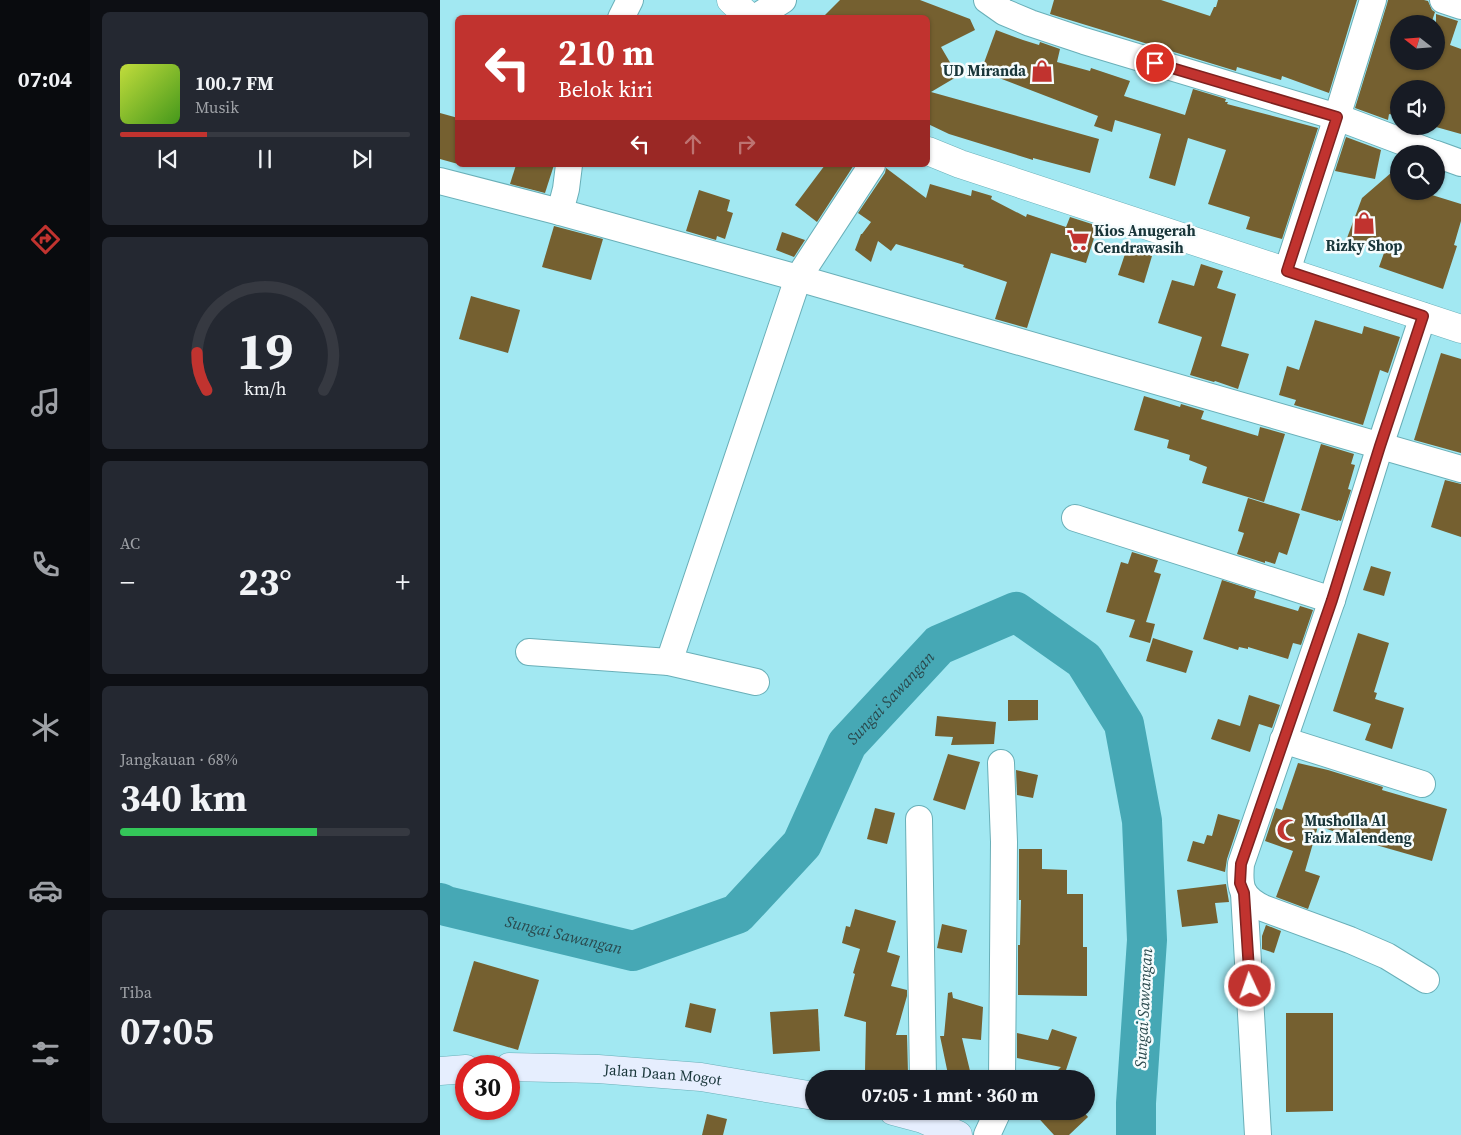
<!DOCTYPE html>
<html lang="id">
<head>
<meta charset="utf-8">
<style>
	body { margin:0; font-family:"Source Serif 4",serif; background:#242831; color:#f1f3f6; height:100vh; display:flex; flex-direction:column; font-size:19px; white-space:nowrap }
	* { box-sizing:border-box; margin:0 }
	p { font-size:16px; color:#9ea1a6 }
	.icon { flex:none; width:28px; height:28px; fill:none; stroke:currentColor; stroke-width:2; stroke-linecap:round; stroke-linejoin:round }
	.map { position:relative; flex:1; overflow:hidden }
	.sheet { display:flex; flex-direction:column; gap:12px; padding:12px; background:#0d0f14; width:350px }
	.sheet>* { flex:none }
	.top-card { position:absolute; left:15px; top:15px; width:475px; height:152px; border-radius:8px; box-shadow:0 1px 4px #0004; background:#c1332f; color:#fff; overflow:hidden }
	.needle { width:32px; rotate:287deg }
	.controls { position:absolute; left:950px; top:15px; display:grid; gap:10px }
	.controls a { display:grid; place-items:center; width:55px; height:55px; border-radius:50%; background:#171b24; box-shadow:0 1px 4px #0004; font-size:25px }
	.speed { position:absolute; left:15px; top:1055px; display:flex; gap:10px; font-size:25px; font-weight:700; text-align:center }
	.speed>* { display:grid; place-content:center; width:65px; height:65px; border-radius:50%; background:#171b24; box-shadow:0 1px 4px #0004; line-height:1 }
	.speed .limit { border:8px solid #d22; background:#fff; color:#111 }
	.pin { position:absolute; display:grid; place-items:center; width:42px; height:42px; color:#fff; margin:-21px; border:2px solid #fff; border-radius:50%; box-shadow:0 1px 5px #0007 }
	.me { position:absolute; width:55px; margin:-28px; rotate:357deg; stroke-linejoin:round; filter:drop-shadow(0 0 4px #0008) }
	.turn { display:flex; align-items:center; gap:18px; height:105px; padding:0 20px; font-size:22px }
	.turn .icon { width:65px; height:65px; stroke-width:2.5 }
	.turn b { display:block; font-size:35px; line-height:42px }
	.lanes { display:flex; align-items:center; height:48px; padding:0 20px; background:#0003; justify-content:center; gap:25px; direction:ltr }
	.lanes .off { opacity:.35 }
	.big { font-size:38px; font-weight:700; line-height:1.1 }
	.sheet .card { flex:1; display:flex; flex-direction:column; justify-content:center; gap:8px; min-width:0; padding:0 18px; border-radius:8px; background:#242831 }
	.sheet .dial { align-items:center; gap:0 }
	.dial svg { height:130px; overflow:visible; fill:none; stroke:#363941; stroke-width:7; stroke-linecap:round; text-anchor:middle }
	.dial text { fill:#f1f3f6; stroke:none }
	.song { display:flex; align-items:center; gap:15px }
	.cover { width:60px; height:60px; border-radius:8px; background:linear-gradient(135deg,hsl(70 70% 55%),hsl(100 70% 35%)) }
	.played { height:5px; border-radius:2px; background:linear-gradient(90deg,#c1332f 30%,#363941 30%) }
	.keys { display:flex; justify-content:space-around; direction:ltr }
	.heat { display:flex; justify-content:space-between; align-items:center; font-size:28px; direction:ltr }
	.charge { height:8px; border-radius:4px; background:linear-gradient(90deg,#34c759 68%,#363941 0) }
	.trip { position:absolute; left:365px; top:1070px; width:290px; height:50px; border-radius:25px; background:#171b24; box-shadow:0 1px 4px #0004; font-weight:700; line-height:50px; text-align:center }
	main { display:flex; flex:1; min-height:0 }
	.tabs { display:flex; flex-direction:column; width:90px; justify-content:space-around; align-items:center; background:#090b0e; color:#9ea1a6 }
	.tabs .icon { width:35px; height:35px }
	.tabs .selected { color:#c1332f }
	.tabs b { font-size:22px; color:#f1f3f6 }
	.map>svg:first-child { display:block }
</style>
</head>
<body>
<main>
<nav class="tabs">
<b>07:04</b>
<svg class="icon selected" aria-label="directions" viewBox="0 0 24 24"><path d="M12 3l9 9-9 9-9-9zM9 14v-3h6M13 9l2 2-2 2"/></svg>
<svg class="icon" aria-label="music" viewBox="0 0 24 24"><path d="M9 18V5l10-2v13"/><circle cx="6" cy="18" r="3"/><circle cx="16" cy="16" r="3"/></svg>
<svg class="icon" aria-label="phone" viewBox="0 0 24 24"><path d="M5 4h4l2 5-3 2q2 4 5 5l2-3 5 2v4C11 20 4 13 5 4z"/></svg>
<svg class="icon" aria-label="climate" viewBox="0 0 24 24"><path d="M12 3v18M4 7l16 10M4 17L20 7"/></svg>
<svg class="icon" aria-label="car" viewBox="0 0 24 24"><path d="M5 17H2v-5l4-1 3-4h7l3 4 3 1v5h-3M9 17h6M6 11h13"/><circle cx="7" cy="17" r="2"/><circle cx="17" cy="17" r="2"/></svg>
<svg class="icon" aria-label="filters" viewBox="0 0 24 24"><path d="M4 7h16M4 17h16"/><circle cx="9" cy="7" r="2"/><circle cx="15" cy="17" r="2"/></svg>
</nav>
<section class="sheet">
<div class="card">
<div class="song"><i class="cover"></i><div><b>100.7 FM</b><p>Musik</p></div></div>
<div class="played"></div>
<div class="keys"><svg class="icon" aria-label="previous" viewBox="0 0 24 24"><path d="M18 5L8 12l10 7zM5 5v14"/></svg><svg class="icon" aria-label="pause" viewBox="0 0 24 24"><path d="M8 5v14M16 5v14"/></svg><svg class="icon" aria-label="next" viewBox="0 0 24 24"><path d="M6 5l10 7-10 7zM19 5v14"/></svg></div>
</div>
<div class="card dial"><svg viewBox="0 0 100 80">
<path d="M14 69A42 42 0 1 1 86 69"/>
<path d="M14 69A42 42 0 0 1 8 46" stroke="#c1332f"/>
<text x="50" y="56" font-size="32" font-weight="700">19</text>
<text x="50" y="72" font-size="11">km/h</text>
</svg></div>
<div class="card"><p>AC</p>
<div class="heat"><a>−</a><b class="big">23°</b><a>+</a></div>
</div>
<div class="card"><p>Jangkauan · 68%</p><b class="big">340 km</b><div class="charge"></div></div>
<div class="card"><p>Tiba</p><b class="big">07:05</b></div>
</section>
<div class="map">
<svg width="1021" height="1135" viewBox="0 0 1021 1135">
	<rect width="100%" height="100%" fill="#a2e8f2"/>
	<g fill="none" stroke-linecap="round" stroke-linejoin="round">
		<!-- river -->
		<path stroke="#46a8b5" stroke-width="40" id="s1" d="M0,903l6,3 187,45 104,-37 65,-70 45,-100 92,-99 77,-33 68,48 40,64 18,97 5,119 -11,163v32"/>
	</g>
	<!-- building -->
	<g fill="#756030">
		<path d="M400,0h80l50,19 5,11 -34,17 17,29 -27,16 168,47 -9,34 -57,-15v2l-84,-26 -21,-10v-106h-106z"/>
		<path d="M614,0h107l49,16 4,-9h2l2,-7h139l-28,93 -47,-17 -1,4 -44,-13 -1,4 -186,-57z"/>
		<path d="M948,0h36l4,1 4,9 3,2 -4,12h-32v37h37v-47l22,7 -8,24 11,4v85l-25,-7v-38h-37v27l-10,-2 -1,6 -33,-12 32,-104z"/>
		<path d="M556,30l27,10 16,5 1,-3 20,7 -3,13 33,9 1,-3 39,13 -6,15 61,19 8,-26 33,10 -1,3h3l-1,2 91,24 -36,111 -36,-10 4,-12 -42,-13 18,-54 -38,-12 -13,48 -26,-8 12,-44 -46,-14 -3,12 -18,-6 4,-10 -117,-45z"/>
		<path d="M0,113l18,5v46l-18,-5z"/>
		<path d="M906,137l35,13 -6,29 -40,-8z"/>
		<path d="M76,165h38l-9,28 -35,-9z"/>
		<path d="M385,165h29l-37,57 -22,-17z"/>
		<path d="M959,166v25h20l42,13v17l-7,24 3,1 -14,43 -64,-22 5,-14 -37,-15 15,-40z"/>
		<path d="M446,168l40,30 4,-14 41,12 1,-6 20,6 -1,3 35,18 1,-3 39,13 4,-10 28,9 -12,37 -35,-10 -24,75 -32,-9 12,-37 -44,-15 1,-2 -68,-21 -5,7 -13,-10 -7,21 -16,-12 6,-16h1l9,-12 -13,-9 27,-40z"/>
		<path d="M259,190l31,10 -3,11 6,2 -8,26 -8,-3 -1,4 -30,-9z"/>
		<path d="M114,226l49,13 -12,41 -49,-13z"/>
		<path d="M342,232l23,8 -11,17 -18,-7z"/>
		<path d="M687,248l25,8 -8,27 -26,-8z"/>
		<path d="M761,264l22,7 -6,17 19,6 -15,52 28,8 -11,35 -23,-8 -1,1 -24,-7 12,-38 -44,-14 14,-43 22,6z"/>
		<path d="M31,296l49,14 -12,43 -49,-14z"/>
		<path d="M875,320l47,14 2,-8 36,11 -12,36 -8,-3 -17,55 -69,-20 2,-5 -17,-5 8,-29 12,4z"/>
		<path d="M1001,353l20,6v94l-47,-13z"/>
		<path d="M704,396l36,11 1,-3 23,7 -3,8 57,17 2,-9 25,7 -21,68 -62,-19 5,-16 -18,-7 1,-5 -23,-7 2,-8 -35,-10z"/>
		<path d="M881,444l33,10 -3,10 4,1 -7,24 3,1 -10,31 -3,-1v1l-37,-11z"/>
		<path d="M1005,480l16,4v53l-30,-10z"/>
		<path d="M808,498l52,16 -13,41 -8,-3 -4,12 -10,-3v2l-28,-9 7,-21 -6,-2z"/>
		<path d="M692,552l26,8 -4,12 7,2 -15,48 9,2 -5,19 -21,-6 6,-17 -29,-8 15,-50 7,2z"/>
		<path d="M931,566l20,6 -7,24 -21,-6z"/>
		<path d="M782,580l34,11 -2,7 44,13 2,-5 13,4 -12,35 -8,-2 -5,16 -40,-12v2l-9,-2 -1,3 -35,-11z"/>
		<path d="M918,633l31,10 -15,49 3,1 -2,6 29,9 -12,41 -27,-9 6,-16 -38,-13z"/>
		<path d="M713,638l40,13 -7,22 -40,-12z"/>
		<path d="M809,695l31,10 -8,23 -13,-4 -9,28 -39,-13 7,-20 22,7z"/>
		<path d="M568,700h30v20l-30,1z"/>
		<path d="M497,716l59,6 -2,22 -43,1 2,-8 -18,-1z"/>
		<path d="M508,754l32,8 -15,48 -32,-10z"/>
		<path d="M858,763l30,7 55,17 -1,3 65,19 -15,52 -70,-20 -44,-15 -13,45 15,5 -12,33 -32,-12 17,-46 -28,-10 11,-33 6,2z"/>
		<path d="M576,770l22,5 -5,23 -16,-3z"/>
		<path d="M435,808l20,5 -8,31 -20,-5z"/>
		<path d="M778,814l22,6 -13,39 -2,13 -38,-11 6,-20 11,3 3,-9 5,1z"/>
		<path d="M579,849h23v20l25,1v24h16v53h4v49l-69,-1v-50h2l1,-45h-2z"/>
		<path d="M786,884l3,18 -14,1 3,20 -36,4 -5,-37z"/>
		<path d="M415,909l41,12 -9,31 13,4 -9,30 16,4v6l-11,39h11l1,38 -43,-2 1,-49 -22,-6 11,-42 -2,-1 7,-24 -18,-6 4,-17 4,1z"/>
		<path d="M502,924l25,6 -5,23 -25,-5z"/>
		<path d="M826,925l15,6 -7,22 -12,-4v-13z"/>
		<path d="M34,961l65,19 -21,70 -65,-19z"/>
		<path d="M512,992l1,6 30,9 -2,33 -19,-2 10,41h-23l-9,-43h4l4,-43z"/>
		<path d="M250,1003l26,6 -5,24 -26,-6z"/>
		<path d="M378,1009l2,42 -47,3 -3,-42z"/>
		<path d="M846,1013h47v98l-47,1z"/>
		<path d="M612,1029l25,8 -14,42h-14l12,-12 -44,-9v-25l31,7z"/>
		<path d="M592,1111h51l5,6 -19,18h-15z"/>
		<path d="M267,1114l20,5 -4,16h-21z"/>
	</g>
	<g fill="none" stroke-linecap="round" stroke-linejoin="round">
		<defs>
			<g id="minor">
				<path d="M547,0l17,12 26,11 54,18 253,76 98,37"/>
				<path d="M1003,0l18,6"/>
				<path d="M181,18l9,-18"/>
				<path d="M315,18l28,-18"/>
				<path d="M996,154l25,9"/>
				<path d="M129,165l-3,24 -6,23 238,66 663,191"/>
				<path d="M0,181l120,31"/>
				<path d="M847,271l50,-154 36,-117"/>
				<path d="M983,316l-43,130 -48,154 -91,264c-2,23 0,33 22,44l87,32 37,16 39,24"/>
				<path d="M635,518l257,82"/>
				<path d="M89,652l140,10 87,20"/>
				<path d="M229,662l129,-384 74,-113"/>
				<path d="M843,740l139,44"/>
				<path d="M561,763l3,79 -2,237"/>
				<path d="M479,819l4,260"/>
				<path d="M804,893l14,242"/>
				<path d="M547,1135l11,-24"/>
			</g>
			<g id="tertiary">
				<path d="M291,0l19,18"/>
				<path d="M488,151l32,13 501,165"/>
			</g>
			<g id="secondary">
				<path id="s2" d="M69,1067l89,2 103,8 113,19"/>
				<path d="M0,1071l26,-2"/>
				<path d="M453,1111l30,8 35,16"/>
			</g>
		</defs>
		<!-- minor casing -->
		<use href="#minor" stroke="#69afb8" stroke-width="28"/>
		<!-- tertiary casing -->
		<use href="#tertiary" stroke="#69afb8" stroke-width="29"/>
		<!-- secondary casing -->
		<use href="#secondary" stroke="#69afb8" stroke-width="29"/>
		<!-- minor -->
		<use href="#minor" stroke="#fff" stroke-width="26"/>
		<!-- tertiary -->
		<use href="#tertiary" stroke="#fff" stroke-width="28"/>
		<!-- secondary -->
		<use href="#secondary" stroke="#e6eefe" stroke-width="28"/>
	</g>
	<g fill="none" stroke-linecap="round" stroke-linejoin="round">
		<defs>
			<path id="route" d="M715,63l182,54 -50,154 136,45 -43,130 -48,154 -91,264 -1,19 4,10 6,93"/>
		</defs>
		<!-- route casing -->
		<use href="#route" stroke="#7d211f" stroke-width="12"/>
		<!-- route -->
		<use href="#route" stroke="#c1332f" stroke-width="9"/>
	</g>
	<!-- icons -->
	<defs>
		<symbol id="shop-bare" viewBox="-9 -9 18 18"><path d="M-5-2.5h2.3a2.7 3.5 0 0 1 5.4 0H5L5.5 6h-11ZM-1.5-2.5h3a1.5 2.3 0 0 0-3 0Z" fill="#c1332f" stroke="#f6fcfd" stroke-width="2.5" paint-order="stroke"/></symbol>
		<symbol id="supermarket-bare" viewBox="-9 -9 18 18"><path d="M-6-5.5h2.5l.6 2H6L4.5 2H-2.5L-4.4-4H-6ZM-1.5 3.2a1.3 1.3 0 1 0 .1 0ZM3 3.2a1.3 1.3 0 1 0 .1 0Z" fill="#c1332f" stroke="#f6fcfd" stroke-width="2.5" paint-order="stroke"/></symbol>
		<symbol id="mosque-bare" viewBox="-9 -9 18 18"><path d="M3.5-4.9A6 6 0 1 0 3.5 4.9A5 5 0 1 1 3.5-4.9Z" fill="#c1332f" stroke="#f6fcfd" stroke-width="2.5" paint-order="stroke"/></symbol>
	</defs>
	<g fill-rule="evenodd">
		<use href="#shop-bare" x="586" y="55" width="32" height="32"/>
		<use href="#shop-bare" x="908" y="207" width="32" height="32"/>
		<use href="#supermarket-bare" x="622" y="224" width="32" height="32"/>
		<use href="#mosque-bare" x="832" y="814" width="32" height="32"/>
	</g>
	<g text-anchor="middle" stroke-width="5" stroke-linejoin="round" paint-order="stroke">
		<!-- poi labels -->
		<g font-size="15" font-weight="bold" fill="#19363a" stroke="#f6fcfd" text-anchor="start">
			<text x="586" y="76" text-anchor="end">UD Miranda</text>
			<text x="654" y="236">Kios Anugerah<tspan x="654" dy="17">Cendrawasih</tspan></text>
			<text x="924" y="251" text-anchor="middle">Rizky Shop</text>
			<text x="864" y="826">Musholla Al<tspan x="864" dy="17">Faiz Malendeng</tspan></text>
		</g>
		<!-- street labels -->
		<g font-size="15" fill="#19363a" stroke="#f6fcfd">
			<text dy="5" stroke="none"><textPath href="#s2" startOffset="154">Jalan Daan Mogot</textPath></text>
		</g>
		<!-- water labels -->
		<g font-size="16" font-style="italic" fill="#2a494d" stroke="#f6fcfd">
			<text dy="6" stroke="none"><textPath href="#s1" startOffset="578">Sungai Sawangan</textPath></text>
			<text dy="6" stroke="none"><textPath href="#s1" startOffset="128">Sungai Sawangan</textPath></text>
			<text transform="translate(703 1008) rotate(-87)" y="6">Sungai Sawangan</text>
		</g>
	</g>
</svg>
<div class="controls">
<a><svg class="needle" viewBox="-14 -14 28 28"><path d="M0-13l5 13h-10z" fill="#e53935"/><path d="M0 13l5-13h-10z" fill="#9ea1a6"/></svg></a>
<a><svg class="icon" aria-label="sound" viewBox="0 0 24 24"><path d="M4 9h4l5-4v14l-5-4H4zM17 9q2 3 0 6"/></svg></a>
<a><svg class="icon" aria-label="search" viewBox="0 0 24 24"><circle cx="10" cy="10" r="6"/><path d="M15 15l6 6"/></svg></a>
</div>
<div class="speed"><div class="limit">30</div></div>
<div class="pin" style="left:715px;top:63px;background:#d93025"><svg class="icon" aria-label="arrive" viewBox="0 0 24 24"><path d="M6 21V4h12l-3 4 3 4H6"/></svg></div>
<svg class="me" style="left:810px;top:986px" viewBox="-20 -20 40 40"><circle r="17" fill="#c1332f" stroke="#fff" stroke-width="3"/><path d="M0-11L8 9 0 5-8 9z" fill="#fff"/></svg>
<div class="trip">07:05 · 1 mnt · 360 m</div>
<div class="top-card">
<div class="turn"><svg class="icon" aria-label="left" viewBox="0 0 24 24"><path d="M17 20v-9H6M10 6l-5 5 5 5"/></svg><div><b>210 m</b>Belok kiri</div></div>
<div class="lanes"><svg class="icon" aria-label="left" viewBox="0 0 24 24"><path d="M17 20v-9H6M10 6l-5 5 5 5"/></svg><svg class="icon off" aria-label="ahead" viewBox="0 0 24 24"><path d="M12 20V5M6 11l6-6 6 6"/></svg><svg class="icon off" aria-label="right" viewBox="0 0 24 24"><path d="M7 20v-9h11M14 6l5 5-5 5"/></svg></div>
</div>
</div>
</main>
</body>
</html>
